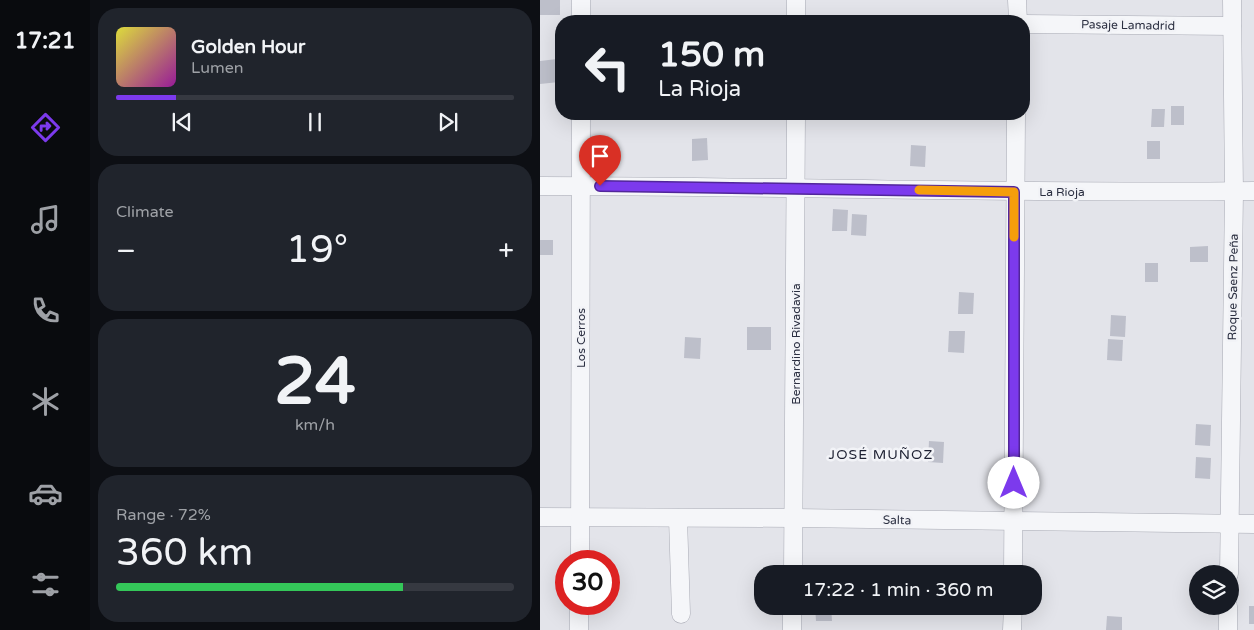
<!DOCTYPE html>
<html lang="en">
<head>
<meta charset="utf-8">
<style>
	body { margin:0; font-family:"Varela Round",sans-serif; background:#20242c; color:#f1f3f6; height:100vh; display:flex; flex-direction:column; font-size:19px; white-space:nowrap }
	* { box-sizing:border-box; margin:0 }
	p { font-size:16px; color:#9ea1a6 }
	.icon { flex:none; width:28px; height:28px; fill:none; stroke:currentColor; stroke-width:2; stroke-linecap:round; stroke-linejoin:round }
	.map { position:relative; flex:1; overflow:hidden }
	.sheet { display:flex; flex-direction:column; gap:8px; padding:8px; background:#0d0f14; width:450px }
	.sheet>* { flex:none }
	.banner { position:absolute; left:15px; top:15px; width:475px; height:105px; border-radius:20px; box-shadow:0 5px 20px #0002; background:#171b24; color:#f1f3f6; overflow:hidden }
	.controls { position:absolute; left:649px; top:565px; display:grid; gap:10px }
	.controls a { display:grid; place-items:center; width:50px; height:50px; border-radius:50%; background:#171b24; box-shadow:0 5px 20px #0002; font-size:25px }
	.speed { position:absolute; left:15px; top:550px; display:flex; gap:10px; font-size:25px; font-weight:700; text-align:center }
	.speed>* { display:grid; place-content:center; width:65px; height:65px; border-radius:50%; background:#171b24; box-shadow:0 5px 20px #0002; line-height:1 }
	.speed .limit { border:8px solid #d22; background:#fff; color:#111 }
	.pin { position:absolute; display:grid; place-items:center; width:42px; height:42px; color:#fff; margin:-51px -21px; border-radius:50% 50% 50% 0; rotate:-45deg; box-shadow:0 0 5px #0007 }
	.pin .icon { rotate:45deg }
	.me { position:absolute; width:55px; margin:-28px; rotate:0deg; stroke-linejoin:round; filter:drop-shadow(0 0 4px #0008) }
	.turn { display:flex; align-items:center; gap:18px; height:105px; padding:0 20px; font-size:22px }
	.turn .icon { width:65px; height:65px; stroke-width:2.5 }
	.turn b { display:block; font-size:35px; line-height:42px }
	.big { font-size:38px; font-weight:600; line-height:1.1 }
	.sheet .tile { flex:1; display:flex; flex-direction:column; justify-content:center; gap:8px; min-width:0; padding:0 18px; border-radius:20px; background:#20242c }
	.sheet .dial { align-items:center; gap:0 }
	.dial b { font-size:65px; line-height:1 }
	.song { display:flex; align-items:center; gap:15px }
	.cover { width:60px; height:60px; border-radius:8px; background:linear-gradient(135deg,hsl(60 70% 55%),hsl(300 70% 35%)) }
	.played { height:5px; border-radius:2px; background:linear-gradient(90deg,#7c3aed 15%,#363941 15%) }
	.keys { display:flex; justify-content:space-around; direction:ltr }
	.heat { display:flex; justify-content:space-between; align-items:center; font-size:28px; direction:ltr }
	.charge { height:8px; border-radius:4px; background:linear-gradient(90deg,#34c759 72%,#363941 0) }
	.trip { position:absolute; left:214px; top:565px; width:288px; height:50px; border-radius:20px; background:#171b24; box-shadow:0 5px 20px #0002; font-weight:600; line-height:50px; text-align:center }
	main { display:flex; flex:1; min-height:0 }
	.tabs { display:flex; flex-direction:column; width:90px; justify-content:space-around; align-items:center; background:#090b0e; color:#9ea1a6 }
	.tabs .icon { width:35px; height:35px }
	.tabs .selected { color:#7c3aed }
	.tabs b { font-size:22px; color:#f1f3f6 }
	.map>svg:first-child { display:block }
</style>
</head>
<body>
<main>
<nav class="tabs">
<b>17:21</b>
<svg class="icon selected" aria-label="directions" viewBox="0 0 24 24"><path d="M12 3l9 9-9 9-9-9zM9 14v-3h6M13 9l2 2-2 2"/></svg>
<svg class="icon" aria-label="music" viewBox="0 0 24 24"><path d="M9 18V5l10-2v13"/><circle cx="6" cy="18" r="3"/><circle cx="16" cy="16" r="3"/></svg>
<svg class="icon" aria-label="phone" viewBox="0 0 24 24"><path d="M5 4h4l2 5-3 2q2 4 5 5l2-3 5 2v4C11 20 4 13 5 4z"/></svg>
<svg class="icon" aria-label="climate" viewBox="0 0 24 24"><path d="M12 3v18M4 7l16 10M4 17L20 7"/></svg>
<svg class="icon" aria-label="car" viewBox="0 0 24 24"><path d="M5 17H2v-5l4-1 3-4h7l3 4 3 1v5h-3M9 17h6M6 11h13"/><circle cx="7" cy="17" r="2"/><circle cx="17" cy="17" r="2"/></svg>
<svg class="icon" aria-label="filters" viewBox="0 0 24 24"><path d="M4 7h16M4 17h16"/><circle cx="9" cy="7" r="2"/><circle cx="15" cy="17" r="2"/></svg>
</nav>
<section class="sheet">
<div class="tile">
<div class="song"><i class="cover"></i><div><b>Golden Hour</b><p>Lumen</p></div></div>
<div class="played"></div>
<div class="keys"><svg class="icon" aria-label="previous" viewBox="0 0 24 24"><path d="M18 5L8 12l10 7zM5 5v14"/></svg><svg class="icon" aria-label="pause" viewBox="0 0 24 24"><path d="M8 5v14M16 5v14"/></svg><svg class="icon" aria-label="next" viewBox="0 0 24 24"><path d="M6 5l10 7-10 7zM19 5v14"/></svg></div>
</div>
<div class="tile"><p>Climate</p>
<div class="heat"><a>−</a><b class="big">19°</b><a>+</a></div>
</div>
<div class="tile dial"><b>24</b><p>km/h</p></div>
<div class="tile"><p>Range · 72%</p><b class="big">360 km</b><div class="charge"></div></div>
</section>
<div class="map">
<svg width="714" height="630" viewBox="0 0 714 630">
	<rect width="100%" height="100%" fill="#e3e4ea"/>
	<!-- building -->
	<g fill="#bdbfca">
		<rect x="0" y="0" width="20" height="15"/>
		<path d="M17,59l2,23 -19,2v-23z"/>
		<rect x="631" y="106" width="13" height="19"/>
		<path d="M612,109h13l-1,18h-13z"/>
		<path d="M167,138l1,22 -16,1v-22z"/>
		<rect x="607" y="141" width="13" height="18"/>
		<path d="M371,145l15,1 -1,21 -15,-1z"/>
		<path d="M293,209l15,1 -1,21h-15z"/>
		<path d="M312,214l15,1 -1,21 -15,-1z"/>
		<rect x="0" y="240" width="13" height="15"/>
		<path d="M668,246v16h-18v-15z"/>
		<rect x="605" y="263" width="13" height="19"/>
		<path d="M419,292l15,1 -1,21h-15z"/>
		<path d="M571,315l15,1 -1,21 -15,-1z"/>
		<rect x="207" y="327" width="24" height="23"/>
		<path d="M409,331h16l-1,22 -16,-1z"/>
		<path d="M145,337l16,1 -1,21 -16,-1z"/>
		<path d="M568,339l15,1 -1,21 -15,-1z"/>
		<path d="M656,424l15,1 -1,21 -15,-1z"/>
		<path d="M389,441l15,1 -1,21 -15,-1z"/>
		<path d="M656,457l15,1 -1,21 -15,-1z"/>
		<path d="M275,606h16l1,15h-16z"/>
		<rect x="709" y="606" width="5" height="18"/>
		<path d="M567,616l15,1v13h-16z"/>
	</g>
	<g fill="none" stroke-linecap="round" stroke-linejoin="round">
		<defs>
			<g id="minor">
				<path d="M256,0v21"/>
				<path d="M477,0l1,21"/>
				<path d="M41,21v-21"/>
				<path d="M484,24l208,2"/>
				<path d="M0,186c238,0 476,8 714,5"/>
				<path d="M0,517l254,1 460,6"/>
				<path d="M138,518l3,96"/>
				<path d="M40,561l1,-447"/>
				<path d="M253,574l3,-460"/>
				<path d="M473,574l3,-460"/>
				<path d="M689,574l5,-382 -2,-192"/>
				<path d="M39,630v-26"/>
				<path d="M252,630v-24"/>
				<path d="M472,630l1,-24"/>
				<path d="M688,630v-24"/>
			</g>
		</defs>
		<!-- minor casing -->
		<use href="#minor" stroke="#a8aab4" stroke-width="19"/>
		<!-- minor -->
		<use href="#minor" stroke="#f5f6f9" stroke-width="18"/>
	</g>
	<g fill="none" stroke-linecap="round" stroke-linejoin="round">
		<defs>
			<path id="route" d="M60,186l414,6v291"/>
		</defs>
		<!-- route casing -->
		<use href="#route" stroke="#51269a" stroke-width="12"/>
		<!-- route -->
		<use href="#route" stroke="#7c3aed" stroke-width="9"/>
		<!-- slow -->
		<path stroke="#f59e0b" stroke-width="9" d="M379,190l95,2v45"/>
	</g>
	<g text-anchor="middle" stroke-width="5" stroke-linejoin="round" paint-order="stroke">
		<!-- street labels -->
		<g font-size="12" fill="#2b2f41" stroke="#f2f3f7">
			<text transform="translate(588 25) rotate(1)" y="4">Pasaje Lamadrid</text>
			<text x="522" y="196">La Rioja</text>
			<text transform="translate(693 287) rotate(-89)" y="4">Roque Saenz Peña</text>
			<text transform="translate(41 338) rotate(-90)" y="4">Los Cerros</text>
			<text transform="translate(256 344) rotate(-90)" y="4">Bernardino Rivadavia</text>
			<text transform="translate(357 520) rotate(1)" y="4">Salta</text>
		</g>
		<!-- neighbourhood labels -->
		<g font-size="14" letter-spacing="1" fill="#1d2032" stroke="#f2f3f7">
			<text x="341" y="459">JOSÉ MUÑOZ</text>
		</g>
	</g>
</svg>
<div class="controls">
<a><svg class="icon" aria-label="layers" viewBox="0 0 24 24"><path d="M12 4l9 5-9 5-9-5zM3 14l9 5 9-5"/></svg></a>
</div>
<div class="speed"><div class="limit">30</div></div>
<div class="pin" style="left:60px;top:186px;background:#d93025"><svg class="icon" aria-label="arrive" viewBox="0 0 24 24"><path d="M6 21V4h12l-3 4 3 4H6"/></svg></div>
<svg class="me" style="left:474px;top:483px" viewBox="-20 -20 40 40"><circle r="19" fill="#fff"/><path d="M0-13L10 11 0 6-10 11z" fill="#7c3aed"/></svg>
<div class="trip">17:22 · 1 min · 360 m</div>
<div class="banner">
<div class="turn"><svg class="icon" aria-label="left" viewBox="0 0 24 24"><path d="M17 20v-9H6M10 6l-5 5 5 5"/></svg><div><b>150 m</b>La Rioja</div></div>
</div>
</div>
</main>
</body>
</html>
